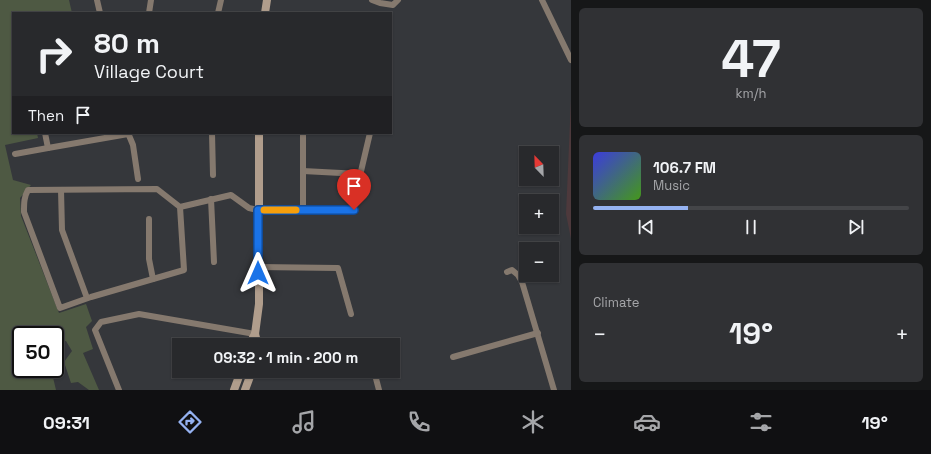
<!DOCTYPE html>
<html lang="en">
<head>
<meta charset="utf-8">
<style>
	body { margin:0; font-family:"Space Grotesk",sans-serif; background:#303134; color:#f1f3f6; height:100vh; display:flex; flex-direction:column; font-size:15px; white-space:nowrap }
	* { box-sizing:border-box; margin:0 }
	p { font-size:13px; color:#a5a6a9 }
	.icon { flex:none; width:22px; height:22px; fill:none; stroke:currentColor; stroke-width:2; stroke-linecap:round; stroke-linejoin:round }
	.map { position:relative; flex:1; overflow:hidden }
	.sheet { display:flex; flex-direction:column; gap:8px; padding:8px; background:#161718; width:360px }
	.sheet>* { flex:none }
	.guide { position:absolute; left:12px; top:12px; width:380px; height:122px; border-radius:0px; box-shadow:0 1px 3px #0004,0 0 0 1px #444548; background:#28292c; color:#f1f3f6; overflow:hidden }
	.needle { width:26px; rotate:337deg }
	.buttons { position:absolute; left:519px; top:146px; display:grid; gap:8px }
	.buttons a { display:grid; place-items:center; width:40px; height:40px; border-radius:0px; background:#28292c; box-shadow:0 1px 3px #0004,0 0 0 1px #444548; font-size:20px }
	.speed { position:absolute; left:12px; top:326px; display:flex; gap:8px; font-size:20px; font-weight:700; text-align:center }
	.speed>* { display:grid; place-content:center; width:52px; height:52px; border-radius:50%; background:#28292c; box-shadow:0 1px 3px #0004,0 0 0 1px #444548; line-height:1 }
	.speed .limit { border:2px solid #111; border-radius:6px; background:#fff; color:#111 }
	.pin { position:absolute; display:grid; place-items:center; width:34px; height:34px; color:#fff; margin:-41px -17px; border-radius:50% 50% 50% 0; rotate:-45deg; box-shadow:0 0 4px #0007 }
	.pin .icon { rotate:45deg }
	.me { position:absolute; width:44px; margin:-22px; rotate:0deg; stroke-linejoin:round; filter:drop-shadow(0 0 3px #0008) }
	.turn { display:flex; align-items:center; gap:14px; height:84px; padding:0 16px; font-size:18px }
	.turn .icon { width:52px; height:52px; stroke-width:2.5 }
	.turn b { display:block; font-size:28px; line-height:34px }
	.then { display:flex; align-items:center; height:38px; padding:0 16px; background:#0003; gap:8px; font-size:15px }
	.big { font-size:30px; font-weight:700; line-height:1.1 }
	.sheet .widget { flex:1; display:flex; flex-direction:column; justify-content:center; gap:6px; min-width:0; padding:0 14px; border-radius:6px; background:#303134 }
	.sheet .dial { align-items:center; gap:0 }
	.dial b { font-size:52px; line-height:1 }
	.song { display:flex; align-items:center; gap:12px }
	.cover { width:48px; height:48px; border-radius:6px; background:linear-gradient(135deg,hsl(240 70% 55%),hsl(100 70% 35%)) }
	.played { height:4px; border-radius:2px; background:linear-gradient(90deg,#95b2f1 30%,#444548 30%) }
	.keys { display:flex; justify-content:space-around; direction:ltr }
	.heat { display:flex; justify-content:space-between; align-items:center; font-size:22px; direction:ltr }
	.trip { position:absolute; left:172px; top:338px; width:228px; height:40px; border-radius:0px; background:#28292c; box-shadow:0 1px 3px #0004,0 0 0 1px #444548; font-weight:700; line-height:40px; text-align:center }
	.tab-bar { display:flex; height:64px; justify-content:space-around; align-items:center; background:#101012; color:#a5a6a9 }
	.tab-bar .icon { width:28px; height:28px }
	.tab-bar .selected { color:#95b2f1 }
	.tab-bar b { font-size:18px; color:#f1f3f6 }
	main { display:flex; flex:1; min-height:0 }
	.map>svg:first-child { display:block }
</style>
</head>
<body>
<main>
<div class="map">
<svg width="571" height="390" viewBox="0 0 571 390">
	<rect width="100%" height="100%" fill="#35373b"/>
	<!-- education -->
	<path fill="#4d393c" d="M571,99v140l-5,-25z"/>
	<!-- green -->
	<path fill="#4e5943" d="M0,0h69l3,13h-59v120h24l1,5 -33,7 8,35 18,5 -11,13 1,18 38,97 27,-9 6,17 -6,6 7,22 -10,4 16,37h-10l-11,-8 -7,1 -7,-21 8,-11 -6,-10 -11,2v-8h-34v34h30l5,21h-56z"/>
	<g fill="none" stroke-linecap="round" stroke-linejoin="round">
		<!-- minor -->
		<g stroke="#85796e" stroke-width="6">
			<path d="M97,0l3,13"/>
			<path d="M372,0l8,3 13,2 5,-5"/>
			<path d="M542,0l29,60"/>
			<path d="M149,13l2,-13"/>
			<path d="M218,13l3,-13"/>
			<path d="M45,133l3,15 80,-14"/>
			<path d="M128,133l5,12 5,34"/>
			<path d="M212,133l1,42"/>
			<path d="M15,154l33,-6"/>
			<path d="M303,171l57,3"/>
			<path d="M61,190l1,40 25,68"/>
			<path d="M211,199l3,63"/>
			<path d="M180,207l4,63 -93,27 -31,11 -36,-96c0,-9 0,-15 4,-22l129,-1 23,18 51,-12 18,13 9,2h96v-9l16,-68"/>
			<path d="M303,210v-77"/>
			<path d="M149,219v40l4,20"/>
			<path d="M258,267l80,1 13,46"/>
			<path d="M507,272l5,-2 6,5 4,7 32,108"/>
			<path d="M453,357l85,-24"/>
			<path d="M374,371l5,19"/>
			<path d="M119,390l-24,-60 6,-8 38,-8 116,20"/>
		</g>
		<!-- secondary -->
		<g stroke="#b09d8c" stroke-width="8">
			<path d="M265,13l2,-13"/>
			<path d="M249,345l6,-11"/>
			<path d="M258,345l-3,-11 4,-30v-171"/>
			<path d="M234,390l7,-19"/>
			<path d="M245,390l7,-19"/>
		</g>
	</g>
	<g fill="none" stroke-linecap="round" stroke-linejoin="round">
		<defs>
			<path id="route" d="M258,273v-63h96"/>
		</defs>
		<!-- route casing -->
		<use href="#route" stroke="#114b97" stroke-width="10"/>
		<!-- route -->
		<use href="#route" stroke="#1a73e8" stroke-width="7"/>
		<!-- slow -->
		<path stroke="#f59e0b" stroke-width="7" d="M264,210h32"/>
	</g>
</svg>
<div class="buttons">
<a><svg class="needle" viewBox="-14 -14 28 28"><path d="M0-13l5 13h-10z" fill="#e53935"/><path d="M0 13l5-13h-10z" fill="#a5a6a9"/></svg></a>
<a>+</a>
<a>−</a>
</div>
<div class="speed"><div class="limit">50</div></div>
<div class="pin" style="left:354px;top:210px;background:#d93025"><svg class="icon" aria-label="arrive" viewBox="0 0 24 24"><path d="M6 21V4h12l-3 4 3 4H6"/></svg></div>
<svg class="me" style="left:258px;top:273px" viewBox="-20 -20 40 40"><path d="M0-17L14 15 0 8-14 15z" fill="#1a73e8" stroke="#fff" stroke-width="4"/></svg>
<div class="trip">09:32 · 1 min · 200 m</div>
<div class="guide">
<div class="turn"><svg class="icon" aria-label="right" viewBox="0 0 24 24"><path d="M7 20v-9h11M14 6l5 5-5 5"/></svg><div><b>80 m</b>Village Court</div></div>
<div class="then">Then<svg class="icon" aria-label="arrive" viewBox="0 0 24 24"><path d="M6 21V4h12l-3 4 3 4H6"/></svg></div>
</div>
</div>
<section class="sheet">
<div class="widget dial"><b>47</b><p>km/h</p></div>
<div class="widget">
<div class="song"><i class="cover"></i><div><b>106.7 FM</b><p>Music</p></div></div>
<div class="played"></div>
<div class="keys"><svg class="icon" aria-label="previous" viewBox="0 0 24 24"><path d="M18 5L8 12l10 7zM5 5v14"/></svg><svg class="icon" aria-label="pause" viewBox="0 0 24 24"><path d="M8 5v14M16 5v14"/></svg><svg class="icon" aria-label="next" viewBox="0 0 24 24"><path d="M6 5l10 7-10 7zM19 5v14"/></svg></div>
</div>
<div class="widget"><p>Climate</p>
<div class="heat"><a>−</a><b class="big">19°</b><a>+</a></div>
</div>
</section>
</main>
<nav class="tab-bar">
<b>09:31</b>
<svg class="icon selected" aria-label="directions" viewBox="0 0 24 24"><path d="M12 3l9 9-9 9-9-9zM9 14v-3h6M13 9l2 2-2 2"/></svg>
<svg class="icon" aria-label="music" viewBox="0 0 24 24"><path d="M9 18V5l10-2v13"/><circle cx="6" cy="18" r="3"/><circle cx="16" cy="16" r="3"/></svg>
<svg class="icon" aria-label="phone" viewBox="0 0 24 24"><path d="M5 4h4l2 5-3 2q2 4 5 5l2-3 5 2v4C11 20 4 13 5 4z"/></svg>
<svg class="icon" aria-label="climate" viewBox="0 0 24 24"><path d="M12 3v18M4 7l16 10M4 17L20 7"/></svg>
<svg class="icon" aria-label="car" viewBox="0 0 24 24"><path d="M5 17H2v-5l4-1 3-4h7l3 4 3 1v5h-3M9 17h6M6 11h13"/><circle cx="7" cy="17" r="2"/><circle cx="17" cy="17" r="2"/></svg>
<svg class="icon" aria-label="filters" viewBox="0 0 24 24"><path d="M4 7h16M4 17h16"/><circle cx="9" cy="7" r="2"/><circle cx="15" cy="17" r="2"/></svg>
<b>19°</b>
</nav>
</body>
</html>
